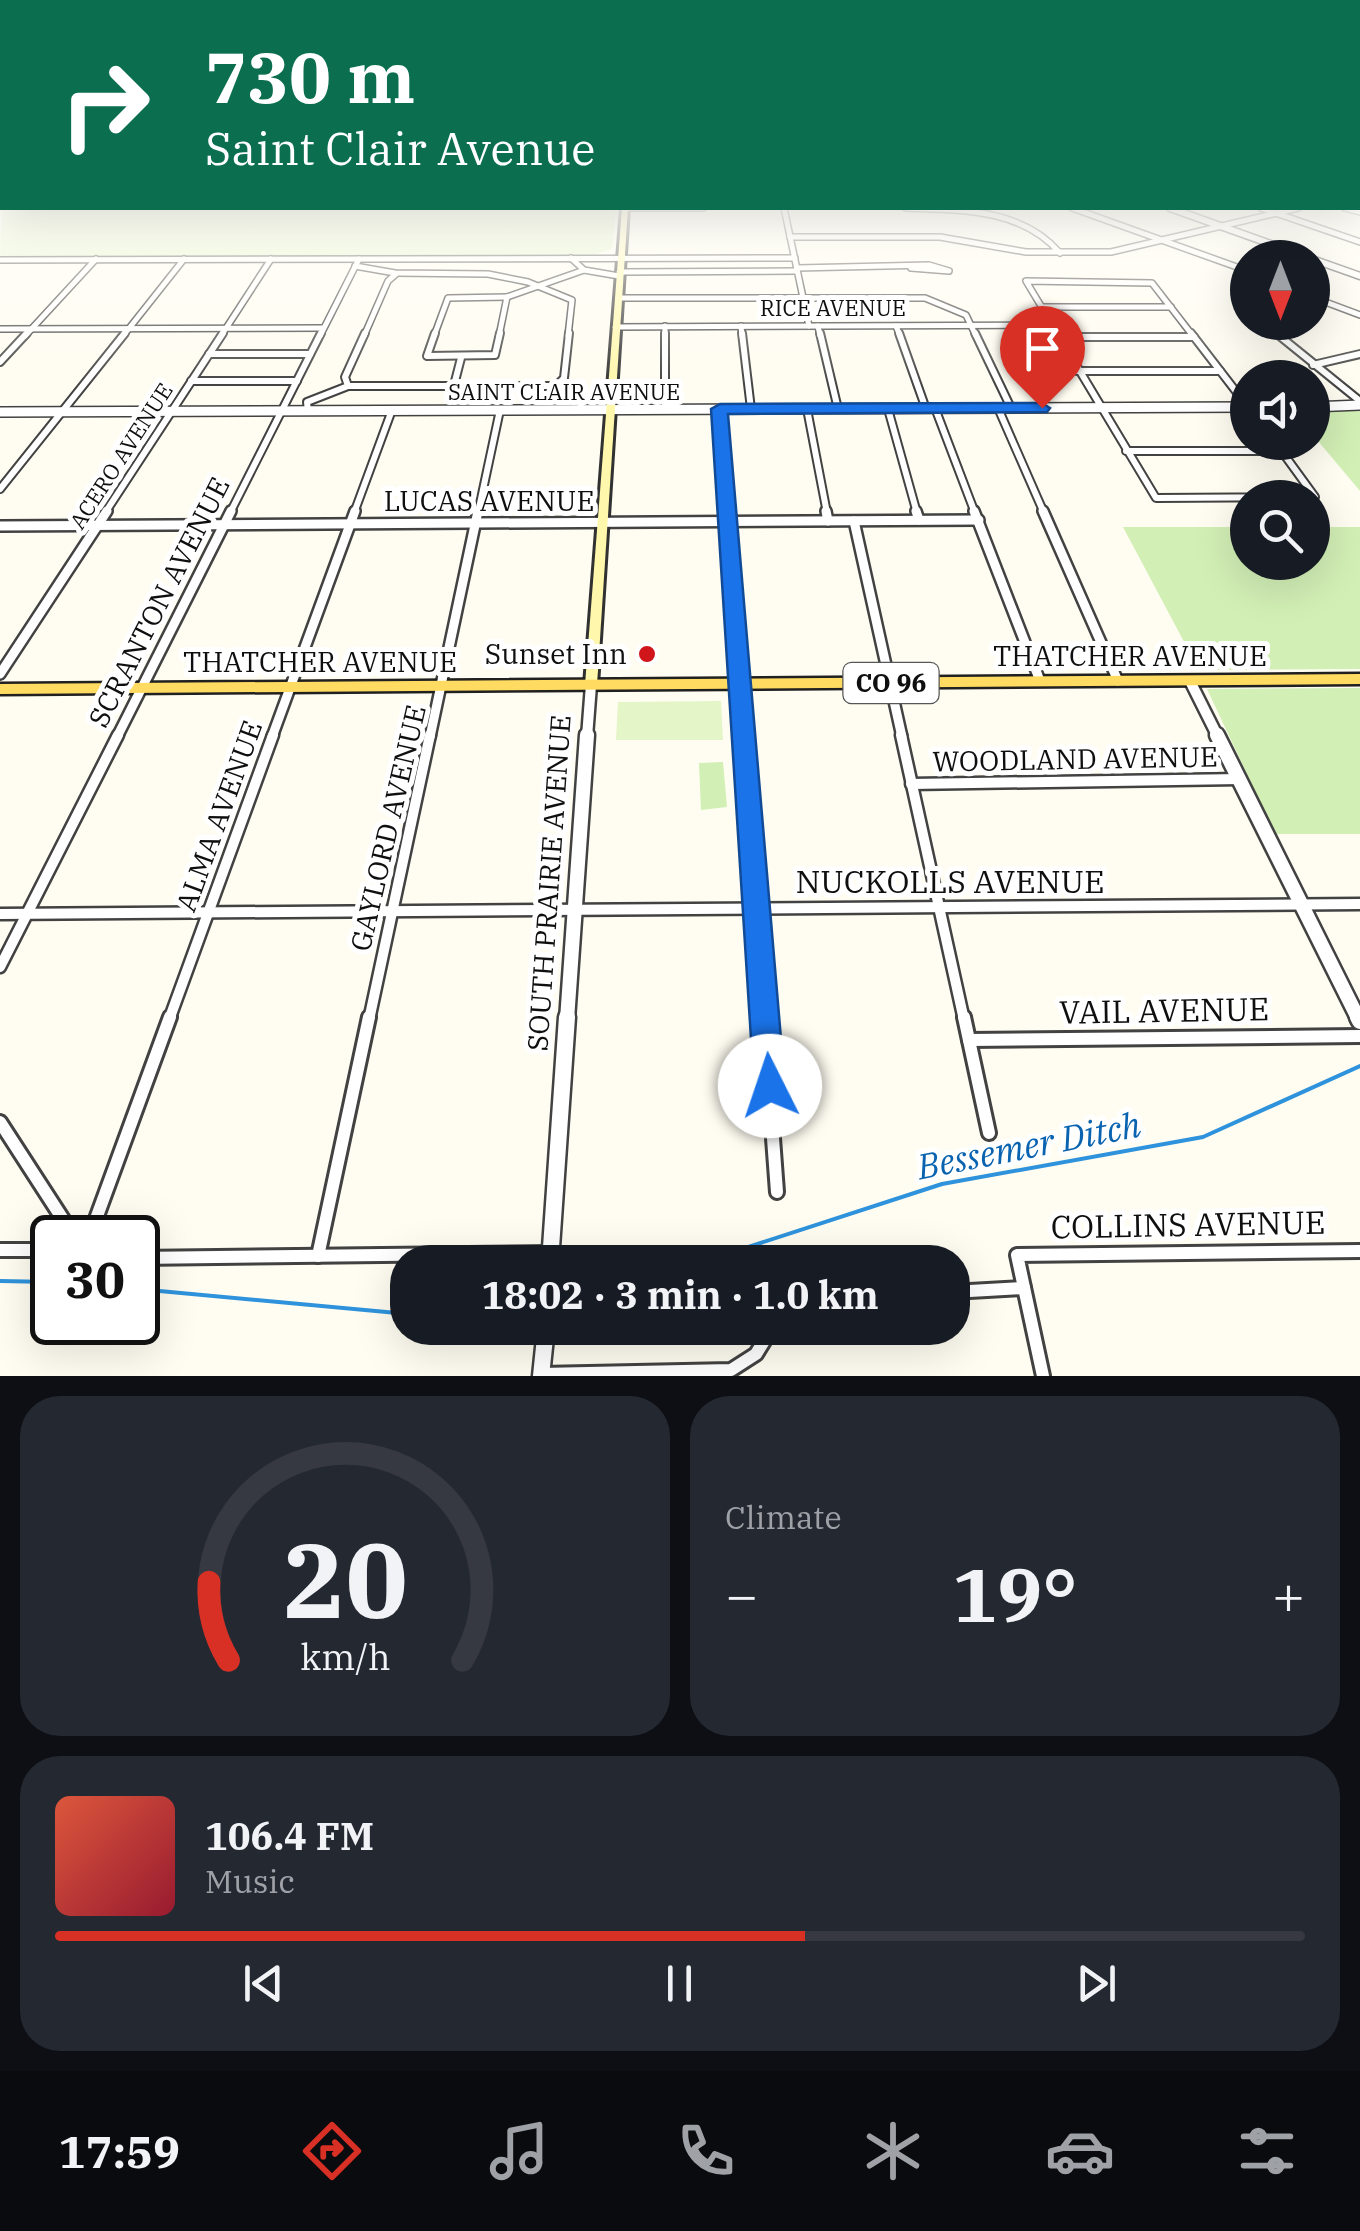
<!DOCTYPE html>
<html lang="en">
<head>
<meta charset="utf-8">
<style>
	body { margin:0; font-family:"IBM Plex Serif",serif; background:#242831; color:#f1f3f6; height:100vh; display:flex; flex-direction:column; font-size:38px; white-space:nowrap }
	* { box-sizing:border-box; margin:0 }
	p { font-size:32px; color:#9ea1a6 }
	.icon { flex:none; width:55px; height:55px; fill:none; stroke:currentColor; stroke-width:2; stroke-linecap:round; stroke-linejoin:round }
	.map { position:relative; height:1376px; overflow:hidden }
	.panel { display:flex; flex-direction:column; gap:20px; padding:20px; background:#0d0f14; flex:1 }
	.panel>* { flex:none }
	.guide { position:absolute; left:0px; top:0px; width:1360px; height:210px; box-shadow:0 10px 40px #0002; background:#0b6e4f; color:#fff; overflow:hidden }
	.needle { width:65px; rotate:180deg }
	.tools { position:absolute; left:1230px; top:240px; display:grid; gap:20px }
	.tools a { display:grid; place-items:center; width:100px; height:100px; border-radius:50%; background:#171b24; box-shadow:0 10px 40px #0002; font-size:50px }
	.speed { position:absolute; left:30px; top:1215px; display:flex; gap:20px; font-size:50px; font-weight:700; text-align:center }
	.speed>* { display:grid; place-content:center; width:130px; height:130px; border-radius:50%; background:#171b24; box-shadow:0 10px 40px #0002; line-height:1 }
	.speed .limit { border:5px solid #111; border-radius:15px; background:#fff; color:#111 }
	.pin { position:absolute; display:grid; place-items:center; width:85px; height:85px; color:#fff; margin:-102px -42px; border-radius:50% 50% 50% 0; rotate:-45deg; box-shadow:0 0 10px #0007 }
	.pin .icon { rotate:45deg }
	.me { position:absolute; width:110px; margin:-55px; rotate:356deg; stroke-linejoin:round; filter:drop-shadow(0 0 8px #0008) }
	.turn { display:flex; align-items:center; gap:35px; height:210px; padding:0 40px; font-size:45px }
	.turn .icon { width:130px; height:130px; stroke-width:2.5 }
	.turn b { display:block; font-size:70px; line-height:85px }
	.big { font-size:75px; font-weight:700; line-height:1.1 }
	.panel .card { flex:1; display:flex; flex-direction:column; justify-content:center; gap:15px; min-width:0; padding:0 35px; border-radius:40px; background:#242831 }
	.panel .dial { align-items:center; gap:0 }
	.dial svg { height:260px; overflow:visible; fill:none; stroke:#363941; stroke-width:7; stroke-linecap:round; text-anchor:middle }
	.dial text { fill:#f1f3f6; stroke:none }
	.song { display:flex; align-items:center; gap:30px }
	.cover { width:120px; height:120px; border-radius:15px; background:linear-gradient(135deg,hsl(10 70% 55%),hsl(350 70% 35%)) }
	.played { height:10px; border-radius:5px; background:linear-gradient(90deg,#d93025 60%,#363941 60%) }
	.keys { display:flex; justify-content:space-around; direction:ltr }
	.heat { display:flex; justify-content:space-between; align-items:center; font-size:55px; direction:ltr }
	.panel .tiles { flex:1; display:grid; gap:20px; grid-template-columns:1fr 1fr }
	.card:last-child { grid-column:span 2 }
	.trip { position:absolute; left:390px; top:1245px; width:580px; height:100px; border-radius:40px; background:#171b24; box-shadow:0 10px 40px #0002; font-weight:700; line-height:100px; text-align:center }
	.dock { display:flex; height:160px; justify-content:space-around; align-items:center; background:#090b0e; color:#9ea1a6 }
	.dock .icon { width:70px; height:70px }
	.dock .current { color:#d93025 }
	.dock b { font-size:45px; color:#f1f3f6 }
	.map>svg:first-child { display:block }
</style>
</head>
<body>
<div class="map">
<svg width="1360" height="1376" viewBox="0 0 1360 1376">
	<rect width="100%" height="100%" fill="#fffdf1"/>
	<!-- green -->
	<g fill="#d2efb5">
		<path d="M1360,409v82l-47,-56 -1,-24z"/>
		<path d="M1123,527h124l1,35h64l1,-35h47v142l-161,1z"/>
		<path d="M1360,688v146h-85l-68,-145z"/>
		<path d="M723,762l4,45 -26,3 -2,-47z"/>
	</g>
	<!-- pitch -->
	<g fill="#e4f5c8">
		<path d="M2,200v8h614l-4,41 -20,6 -592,2z"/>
		<path d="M721,701l2,39h-107l2,-38z"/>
	</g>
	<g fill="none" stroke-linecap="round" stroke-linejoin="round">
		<!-- stream -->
		<g stroke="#2e93dc" stroke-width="4">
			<path d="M702,1262l240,-78 261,-47 157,-71"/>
			<path d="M0,1281l52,1"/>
			<path d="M138,1289l270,25"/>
		</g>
		<defs>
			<g id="minor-far4">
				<path d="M625,208h78"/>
				<path d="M784,208l25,118"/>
				<path d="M906,208c55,2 115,0 154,45"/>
				<path d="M1072,208l176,63"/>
				<path d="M1261,208l99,34"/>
				<path d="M1345,208l15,4"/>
				<path d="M790,237h150l86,15h85l187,-44"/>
				<path d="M571,258l13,12 35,6"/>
				<path d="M0,260l795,-2"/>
				<path d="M355,266l40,7 93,1 40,8 44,18 -4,36"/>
				<path d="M797,268l132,-3 20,6 -38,-3"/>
				<path d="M619,272l178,-1"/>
				<path d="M1248,286l-12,6 12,15"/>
				<path d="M507,297l77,-27"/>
				<path d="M1312,297l48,18"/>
				<path d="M618,298h307l41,17 10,21"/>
				<path d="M1041,307h130"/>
				<path d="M1262,322l17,14"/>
				<path d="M665,326v10"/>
				<path d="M741,326l1,10"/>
				<path d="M818,326l2,10"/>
				<path d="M896,326l4,10"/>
				<path d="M615,327l435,-2"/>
				<path d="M0,329l323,-1"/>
				<path d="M25,336l71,-77"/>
				<path d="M123,336l61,-77"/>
				<path d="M221,336l50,-77"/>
				<path d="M320,336l39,-77"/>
				<path d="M364,336l24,-55 8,-7"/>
				<path d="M434,336l14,-38 59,-1"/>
				<path d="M499,336l8,-39"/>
				<path d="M1059,336l-33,-55 126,2 41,53"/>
			</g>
			<g id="minor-far3">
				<path d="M435,333l-8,23 68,-1 5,-22"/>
				<path d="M569,333l-5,45 -8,8 24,11 1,13"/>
				<path d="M665,333v76"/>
				<path d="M742,333l9,76"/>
				<path d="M820,333l18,76"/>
				<path d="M899,333l27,76"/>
				<path d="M975,333l36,75"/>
				<path d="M1057,333l99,165 159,-1 -40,-55"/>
				<path d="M1191,333l57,74"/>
				<path d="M1276,333l84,68"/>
				<path d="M1057,337h137"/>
				<path d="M209,354h101"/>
				<path d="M0,362l27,-29"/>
				<path d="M1313,365l47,-11"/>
				<path d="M1077,371h143"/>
				<path d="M191,381h106"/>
				<path d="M348,386h208"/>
				<path d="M453,389l8,-31"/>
				<path d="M935,408l40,105"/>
				<path d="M998,408l46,105"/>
				<path d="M720,409l8,104"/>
				<path d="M807,409l20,104"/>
				<path d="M888,409l29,104"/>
				<path d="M308,411l-1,-9 41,-16 -3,-9 20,-44"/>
				<path d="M1126,451h155"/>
				<path d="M0,489l125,-156"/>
				<path d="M105,513l118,-180"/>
				<path d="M230,513l91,-180"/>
				<path d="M354,513l38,-103"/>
				<path d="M478,513l22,-103"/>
			</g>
			<g id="minor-far2">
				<path d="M727,511l17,226"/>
				<path d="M826,511l2,10"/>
				<path d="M916,511l3,9"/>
				<path d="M974,511l66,170"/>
				<path d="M1043,511l75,170"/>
				<path d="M854,521l48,216"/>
				<path d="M0,526l979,-6"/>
				<path d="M0,674l107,-163"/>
				<path d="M117,737l114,-226"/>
				<path d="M272,737l83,-226"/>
				<path d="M430,737l48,-226"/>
			</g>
			<g id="minor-far1">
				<path d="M744,735l20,285"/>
				<path d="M901,735l63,285"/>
				<path d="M911,784l329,-5"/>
				<path d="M0,914l1360,-10"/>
				<path d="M0,967l118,-232"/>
				<path d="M169,1020l104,-285"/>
				<path d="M369,1020l61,-285"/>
			</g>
			<g id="minor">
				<path d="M764,1017l13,175"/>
				<path d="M964,1017l25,116"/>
				<path d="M969,1040l391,-4"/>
				<path d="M0,1122l75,116"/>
				<path d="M89,1238l81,-221"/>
				<path d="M0,1250h52"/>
				<path d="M318,1256l51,-239"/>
				<path d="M138,1258l413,-5"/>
				<path d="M952,1292l72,-4"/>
				<path d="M541,1374l190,-4 25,-16 16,-26"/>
				<path d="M1043,1376l-26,-121 343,-4"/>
			</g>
			<g id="tertiary-far4">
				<path d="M1170,208l140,50"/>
				<path d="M1312,259l48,17"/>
			</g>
			<g id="tertiary-far3">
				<path d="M1312,407l48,-2"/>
				<path d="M0,412l1248,-5"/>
			</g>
			<g id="tertiary-far2">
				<path d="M1190,681l28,56"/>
				<path d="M587,737l4,-52"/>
			</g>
			<g id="tertiary-far1">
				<path d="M1217,735l142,285"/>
				<path d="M567,1020l20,-285"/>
			</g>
			<g id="tertiary">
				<path d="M1358,1017l2,4"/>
				<path d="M550,1262l17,-245"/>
				<path d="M541,1376l5,-48"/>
			</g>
			<path id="secondary" d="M622,208h6l-31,477 -6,4 -6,-4z"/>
			<path id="primary" d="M1360,674v10l-1360,10v-10z"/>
		</defs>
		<!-- minor-far4 casing -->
		<use href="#minor-far4" stroke="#424242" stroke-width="8"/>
		<!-- minor-far3 casing -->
		<use href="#minor-far3" stroke="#424242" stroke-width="10"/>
		<!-- minor-far2 casing -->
		<use href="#minor-far2" stroke="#424242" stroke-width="14"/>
		<!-- minor-far1 casing -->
		<use href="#minor-far1" stroke="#424242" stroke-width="15"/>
		<!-- minor casing -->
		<use href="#minor" stroke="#424242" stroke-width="18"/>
		<!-- tertiary-far4 casing -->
		<use href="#tertiary-far4" stroke="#424242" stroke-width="9"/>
		<!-- tertiary-far3 casing -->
		<use href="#tertiary-far3" stroke="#424242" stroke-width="12"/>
		<!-- tertiary-far2 casing -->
		<use href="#tertiary-far2" stroke="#424242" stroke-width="15"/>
		<!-- tertiary-far1 casing -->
		<use href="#tertiary-far1" stroke="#424242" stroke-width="19"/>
		<!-- tertiary casing -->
		<use href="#tertiary" stroke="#424242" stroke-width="21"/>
		<!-- secondary casing -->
		<use href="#secondary" stroke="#313131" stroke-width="6"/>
		<!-- primary casing -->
		<use href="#primary" stroke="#202020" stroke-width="5"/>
		<!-- minor-far4 -->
		<use href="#minor-far4" stroke="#fff" stroke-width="5"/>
		<!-- minor-far3 -->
		<use href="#minor-far3" stroke="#fff" stroke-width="6"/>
		<!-- minor-far2 -->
		<use href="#minor-far2" stroke="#fff" stroke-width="9"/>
		<!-- minor-far1 -->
		<use href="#minor-far1" stroke="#fff" stroke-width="10"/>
		<!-- minor -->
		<use href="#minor" stroke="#fff" stroke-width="12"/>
		<!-- tertiary-far4 -->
		<use href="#tertiary-far4" stroke="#fff" stroke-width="6"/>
		<!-- tertiary-far3 -->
		<use href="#tertiary-far3" stroke="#fff" stroke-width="9"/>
		<!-- tertiary-far2 -->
		<use href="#tertiary-far2" stroke="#fff" stroke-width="10"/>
		<!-- tertiary-far1 -->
		<use href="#tertiary-far1" stroke="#fff" stroke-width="14"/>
		<!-- tertiary -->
		<use href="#tertiary" stroke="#fff" stroke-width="16"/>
		<!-- secondary -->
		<use href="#secondary" fill="#fff8ac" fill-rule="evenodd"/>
		<!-- primary -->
		<use href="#primary" fill="#ffdc61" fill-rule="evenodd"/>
	</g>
	<!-- sky -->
	<linearGradient id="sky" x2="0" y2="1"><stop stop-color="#91c5f0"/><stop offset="0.5" stop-color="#fffef9"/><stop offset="1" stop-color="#fffef9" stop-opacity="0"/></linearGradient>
	<rect width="1360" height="387" fill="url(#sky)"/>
	<!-- route -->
	<path fill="#1a73e8" stroke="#114b97" stroke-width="2.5" d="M1042,403l8,5 -3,4 -319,2 57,672 -4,9 -11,4 -12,-4 -4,-9 -43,-677 9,-5z"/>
	<!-- markers -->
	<circle fill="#d0161b" stroke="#fff" stroke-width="4" cx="647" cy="654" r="10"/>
	<g text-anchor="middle" stroke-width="10" stroke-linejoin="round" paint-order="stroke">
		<!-- far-street labels -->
		<g font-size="22" fill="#0f0f0f" stroke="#fff">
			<text x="833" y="316">RICE AVENUE</text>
			<text x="564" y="400">SAINT CLAIR AVENUE</text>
			<text transform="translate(121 456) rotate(-57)" y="8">ACERO AVENUE</text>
		</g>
		<!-- shield labels -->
		<rect fill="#fff" stroke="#575757" stroke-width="2.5" x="843.5" y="663" width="95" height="40" rx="8"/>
		<g font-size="25" font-weight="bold" fill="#0f0f0f">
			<text x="891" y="692">CO 96</text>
		</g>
		<!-- street labels -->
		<g font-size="28" fill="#0f0f0f" stroke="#fff">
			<text x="489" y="511">LUCAS AVENUE</text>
			<text transform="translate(159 602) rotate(-63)" y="10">SCRANTON AVENUE</text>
			<text x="1130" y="666">THATCHER AVENUE</text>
			<text x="320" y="672">THATCHER AVENUE</text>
			<text transform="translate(1075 759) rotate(-1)" y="10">WOODLAND AVENUE</text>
			<text transform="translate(219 816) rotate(-70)" y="10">ALMA AVENUE</text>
			<text transform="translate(388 828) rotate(-77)" y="10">GAYLORD AVENUE</text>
			<text transform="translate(549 883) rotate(-86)" y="10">SOUTH PRAIRIE AVENUE</text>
		</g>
		<!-- poi labels -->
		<g font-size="28" fill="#0f0f0f" stroke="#fff" text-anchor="end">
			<text x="627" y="664">Sunset Inn</text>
		</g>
		<!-- near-street labels -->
		<g font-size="32" fill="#0f0f0f" stroke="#fff">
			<text x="950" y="893">NUCKOLLS AVENUE</text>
			<text transform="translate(1164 1011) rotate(-1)" y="11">VAIL AVENUE</text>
			<text transform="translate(1188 1225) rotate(-1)" y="11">COLLINS AVENUE</text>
		</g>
		<!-- near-water labels -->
		<g font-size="35" font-style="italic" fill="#0963b0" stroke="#fff">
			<text transform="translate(1029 1146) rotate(-11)" y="12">Bessemer Ditch</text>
		</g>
	</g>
</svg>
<div class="tools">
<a><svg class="needle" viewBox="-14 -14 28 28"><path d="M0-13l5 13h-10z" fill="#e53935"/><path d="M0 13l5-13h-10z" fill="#9ea1a6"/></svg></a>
<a><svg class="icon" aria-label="sound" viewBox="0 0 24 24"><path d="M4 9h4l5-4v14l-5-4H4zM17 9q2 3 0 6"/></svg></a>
<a><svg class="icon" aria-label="search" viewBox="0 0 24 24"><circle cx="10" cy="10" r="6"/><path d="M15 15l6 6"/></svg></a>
</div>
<div class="speed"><div class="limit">30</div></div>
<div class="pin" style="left:1042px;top:408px;background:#d93025"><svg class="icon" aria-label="arrive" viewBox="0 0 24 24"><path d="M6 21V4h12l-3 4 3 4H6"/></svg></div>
<svg class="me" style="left:770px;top:1086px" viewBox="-20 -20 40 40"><circle r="19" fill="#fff"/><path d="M0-13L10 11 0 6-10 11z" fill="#1a73e8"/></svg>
<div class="trip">18:02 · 3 min · 1.0 km</div>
<div class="guide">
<div class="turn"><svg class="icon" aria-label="right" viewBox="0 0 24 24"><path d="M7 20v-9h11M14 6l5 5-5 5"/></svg><div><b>730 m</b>Saint Clair Avenue</div></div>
</div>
</div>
<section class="panel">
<div class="tiles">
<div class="card dial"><svg viewBox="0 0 100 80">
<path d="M14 69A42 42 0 1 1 86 69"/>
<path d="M14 69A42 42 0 0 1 8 45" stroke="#d93025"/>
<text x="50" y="56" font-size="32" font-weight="700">20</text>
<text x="50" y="72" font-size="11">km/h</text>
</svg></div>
<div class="card"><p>Climate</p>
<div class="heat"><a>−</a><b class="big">19°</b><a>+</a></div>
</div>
<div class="card">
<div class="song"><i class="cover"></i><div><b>106.4 FM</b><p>Music</p></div></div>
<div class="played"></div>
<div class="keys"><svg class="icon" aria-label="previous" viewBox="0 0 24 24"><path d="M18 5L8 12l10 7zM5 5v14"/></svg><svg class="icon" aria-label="pause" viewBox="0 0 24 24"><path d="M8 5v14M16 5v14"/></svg><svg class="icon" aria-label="next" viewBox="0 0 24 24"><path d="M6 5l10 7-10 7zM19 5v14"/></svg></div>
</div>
</div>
</section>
<nav class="dock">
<b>17:59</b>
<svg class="icon current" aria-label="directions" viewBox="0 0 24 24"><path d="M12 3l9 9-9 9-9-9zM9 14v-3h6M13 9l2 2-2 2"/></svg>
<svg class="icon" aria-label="music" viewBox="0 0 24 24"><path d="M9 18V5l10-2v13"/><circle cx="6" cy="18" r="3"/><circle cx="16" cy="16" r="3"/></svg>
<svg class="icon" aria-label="phone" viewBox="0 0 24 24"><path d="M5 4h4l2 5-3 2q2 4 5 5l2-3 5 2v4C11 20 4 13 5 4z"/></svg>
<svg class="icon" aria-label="climate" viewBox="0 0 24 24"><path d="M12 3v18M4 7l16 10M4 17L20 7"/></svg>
<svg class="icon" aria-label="car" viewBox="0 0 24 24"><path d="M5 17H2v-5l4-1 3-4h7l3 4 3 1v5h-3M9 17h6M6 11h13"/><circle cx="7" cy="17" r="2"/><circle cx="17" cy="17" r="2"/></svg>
<svg class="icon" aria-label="filters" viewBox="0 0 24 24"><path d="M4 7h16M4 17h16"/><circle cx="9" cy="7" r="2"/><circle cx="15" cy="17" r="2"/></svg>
</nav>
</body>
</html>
